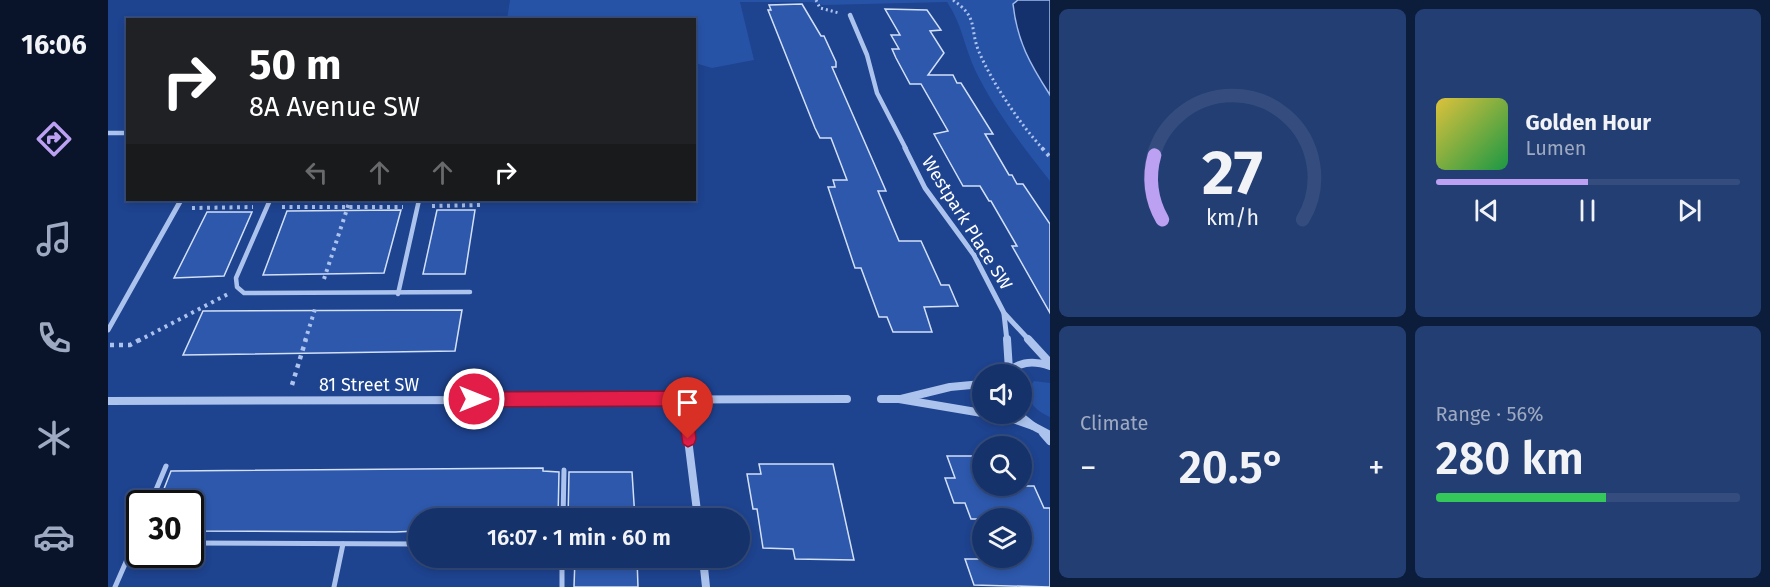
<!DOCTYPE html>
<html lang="en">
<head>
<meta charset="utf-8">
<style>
	body { margin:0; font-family:"Fira Sans",sans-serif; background:#233e73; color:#f1f3f6; height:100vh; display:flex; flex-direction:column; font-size:22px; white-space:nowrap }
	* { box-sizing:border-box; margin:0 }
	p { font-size:20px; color:#9eaac1 }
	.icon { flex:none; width:33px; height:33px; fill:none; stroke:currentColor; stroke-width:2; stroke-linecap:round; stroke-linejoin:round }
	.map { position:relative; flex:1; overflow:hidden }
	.sheet { display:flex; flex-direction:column; gap:9px; padding:9px; background:#0c1c3b; width:720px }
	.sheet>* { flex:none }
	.guide { position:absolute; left:18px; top:18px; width:570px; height:183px; border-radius:0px; box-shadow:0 3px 9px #0003,0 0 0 2px #354d7e; background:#202124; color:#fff; overflow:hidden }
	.tools { position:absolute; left:864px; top:364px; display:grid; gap:12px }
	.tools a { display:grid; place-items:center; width:60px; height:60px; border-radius:50%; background:#16326b; box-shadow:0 3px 9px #0003,0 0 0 2px #354d7e; font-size:30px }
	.speed { position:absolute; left:18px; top:490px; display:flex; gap:12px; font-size:30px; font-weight:700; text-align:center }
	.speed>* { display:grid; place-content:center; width:78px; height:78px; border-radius:50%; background:#16326b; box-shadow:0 3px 9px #0003,0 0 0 2px #354d7e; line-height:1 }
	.speed .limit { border:3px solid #111; border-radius:9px; background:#fff; color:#111 }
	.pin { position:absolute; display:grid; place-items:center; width:51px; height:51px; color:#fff; margin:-62px -26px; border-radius:50% 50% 50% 0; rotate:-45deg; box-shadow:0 0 6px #0007 }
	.pin .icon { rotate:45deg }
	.me { position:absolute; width:66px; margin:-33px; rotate:90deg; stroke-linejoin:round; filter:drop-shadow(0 0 4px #0008) }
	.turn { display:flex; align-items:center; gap:21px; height:126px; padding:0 24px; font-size:27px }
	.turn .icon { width:78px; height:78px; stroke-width:2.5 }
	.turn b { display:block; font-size:42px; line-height:51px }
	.lanes { display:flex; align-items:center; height:57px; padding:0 24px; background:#0003; justify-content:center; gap:30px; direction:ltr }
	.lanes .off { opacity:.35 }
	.big { font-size:45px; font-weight:600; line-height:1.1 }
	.sheet .widget { flex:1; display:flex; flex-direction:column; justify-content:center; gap:9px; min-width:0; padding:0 21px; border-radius:9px; background:#233e73 }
	.sheet .dial { align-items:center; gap:0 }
	.dial svg { height:156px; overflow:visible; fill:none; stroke:#354d7e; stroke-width:7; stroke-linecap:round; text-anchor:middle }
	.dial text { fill:#f1f3f6; stroke:none }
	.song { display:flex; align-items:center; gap:18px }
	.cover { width:72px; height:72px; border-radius:9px; background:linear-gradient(135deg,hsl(50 70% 55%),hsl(140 70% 35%)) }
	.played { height:6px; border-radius:3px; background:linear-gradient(90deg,#bca0f2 50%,#354d7e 50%) }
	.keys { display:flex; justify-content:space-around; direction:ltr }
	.heat { display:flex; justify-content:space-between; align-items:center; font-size:33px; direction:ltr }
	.charge { height:9px; border-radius:4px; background:linear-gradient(90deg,#34c759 56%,#354d7e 0) }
	.sheet .tiles { flex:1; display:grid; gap:9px; grid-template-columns:repeat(2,1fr) }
	.trip { position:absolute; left:300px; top:508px; width:342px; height:60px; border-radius:30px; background:#16326b; box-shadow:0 3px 9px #0003,0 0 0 2px #354d7e; font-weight:600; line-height:60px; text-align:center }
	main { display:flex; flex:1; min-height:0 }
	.dock { display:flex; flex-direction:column; width:108px; justify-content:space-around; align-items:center; background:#09142b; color:#9eaac1 }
	.dock .icon { width:42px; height:42px }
	.dock .on { color:#bca0f2 }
	.dock b { font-size:27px; color:#f1f3f6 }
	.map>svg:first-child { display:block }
</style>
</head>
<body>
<main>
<nav class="dock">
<b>16:06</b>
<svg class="icon on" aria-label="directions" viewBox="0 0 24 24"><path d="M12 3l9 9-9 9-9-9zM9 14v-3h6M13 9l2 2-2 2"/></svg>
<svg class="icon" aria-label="music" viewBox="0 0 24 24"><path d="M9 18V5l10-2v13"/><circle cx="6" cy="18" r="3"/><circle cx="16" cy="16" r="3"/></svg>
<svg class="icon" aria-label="phone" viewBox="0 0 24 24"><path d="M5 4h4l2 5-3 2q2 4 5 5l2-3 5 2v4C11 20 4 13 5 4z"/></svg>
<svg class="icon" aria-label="climate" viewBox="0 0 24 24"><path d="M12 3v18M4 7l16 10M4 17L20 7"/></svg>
<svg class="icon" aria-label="car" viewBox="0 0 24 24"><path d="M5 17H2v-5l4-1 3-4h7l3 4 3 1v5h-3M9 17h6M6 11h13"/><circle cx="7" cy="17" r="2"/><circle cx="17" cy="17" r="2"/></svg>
</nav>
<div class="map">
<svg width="942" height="587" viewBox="0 0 942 587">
	<rect width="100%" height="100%" fill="#1e438f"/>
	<!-- green -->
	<g fill="#2753a7">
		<path d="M402,0h540v181c-27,-34 -56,-72 -75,-111 -11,-24 -13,-46 -28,-68l-124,3 -11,-3h-72l14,58 -42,8 -17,-5 -1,-43h-187z"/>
		<path d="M926,381l16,2v34c-12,-5 -23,-14 -22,-28z"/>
	</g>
	<!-- water -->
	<path fill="#14316d" stroke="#a0bcef" stroke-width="1.5" d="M910,0h32v95c-20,-31 -33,-54 -37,-91z"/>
	<!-- building -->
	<g fill="#2d58ac" stroke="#d2e0f9" stroke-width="1.5">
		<path d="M694,4l19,32h3l12,26v5h-4l54,124h-8l21,50h22l20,44h8l9,21 -34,1 8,25h-39l-6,-15h-8l-18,-49h-6l-27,-81h7l-2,-7h14l-16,-42h-11l-5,-10 -47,-118h3l-2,-5z"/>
		<path d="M777,9l42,1 14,20 -11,1 14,22 -16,22h25l4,8h4l32,51h-8l24,41h3l5,9h6l27,40v89l-38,-67h5l-26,-45h-2l-9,-15h-17l-14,-25 -15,-27 14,-3 -27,-47h-11l-14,-26 -4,-9h7l-8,-14h9z"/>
		<path d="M293,210l-17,63 -121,2 24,-64z"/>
		<path d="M329,210h38l-10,64h-42z"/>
		<path d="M99,212h45l-28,64 -50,2z"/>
		<path d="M354,310l-7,41 -272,4 20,-44z"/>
		<path d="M839,456h35v30h52l10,22h6v79l-76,-2 -9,-26h57v-40h-51l-6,-16h-11l-9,-25h10z"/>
		<path d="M651,464h74l21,96 -59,-1 -2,-10 -30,-1 -6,-39h-4l-6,-35h14z"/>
		<path d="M435,468v3l16,1 -1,47h-140v12l-23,1 -205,-1v-27h-32l13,-33z"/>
		<path d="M461,472h63l3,47h-67z"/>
		<path d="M467,558h62l1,29h-64z"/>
	</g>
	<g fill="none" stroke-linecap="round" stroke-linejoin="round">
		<!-- path-far2 -->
		<g stroke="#acc3ed" stroke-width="3" stroke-dasharray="2 3" stroke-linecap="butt">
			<path d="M708,0l4,8 19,5"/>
			<path d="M845,0c26,18 16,27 26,52 14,32 41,72 64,97"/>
		</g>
		<!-- path-far1 -->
		<g stroke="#acc3ed" stroke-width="4" stroke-dasharray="3 4.5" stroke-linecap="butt">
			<path d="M934,148l8,9"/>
			<path d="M324,206l49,-1"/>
			<path d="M174,207h121"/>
			<path d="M84,208l61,-1"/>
			<path d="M216,279l26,-79"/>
			<path d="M30,341l90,-47"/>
			<path d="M197,341l11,-35"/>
		</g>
		<!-- path -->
		<g stroke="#acc3ed" stroke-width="4.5" stroke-dasharray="4 5" stroke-linecap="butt">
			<path d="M2,345h20l11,-6"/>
			<path d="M184,385l14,-46"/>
		</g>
		<!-- service-far1 -->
		<g stroke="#acc3ed" stroke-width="4.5">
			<path d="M162,200l-34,78 1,9 7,6 226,-1"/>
			<path d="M290,294l21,-94"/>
		</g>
		<!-- service -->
		<g stroke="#acc3ed" stroke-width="5">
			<path d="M42,504l16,-38"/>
			<path d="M455,519l1,-49"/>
			<path d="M82,543l228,1"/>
			<path d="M454,558v29"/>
			<path d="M7,587l25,-57"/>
			<path d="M226,587l9,-43"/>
		</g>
		<!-- minor-far2 -->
		<g stroke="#acc3ed" stroke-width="4.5">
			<path d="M742,15l17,40 10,38 29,56"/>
			<path d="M0,133h20"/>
		</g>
		<!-- minor-far1 -->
		<g stroke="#acc3ed" stroke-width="5">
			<path d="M797,148l20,40 49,67 30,58 26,28"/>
			<path d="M896,314l3,27"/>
			<path d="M0,330l73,-130"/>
		</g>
		<!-- minor -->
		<g stroke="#acc3ed" stroke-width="8">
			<path d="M899,339l2,31"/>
			<path d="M920,339l22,24"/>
			<path d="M897,375c13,-14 28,-15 45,-9"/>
			<path d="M575,399l15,120"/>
			<path d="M773,399h18l83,14"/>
			<path d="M793,399l49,-12 32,-3"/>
			<path d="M0,401l739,-2"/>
			<path d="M881,414l13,1 31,11"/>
			<path d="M910,414l15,12 17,9"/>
			<path d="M935,433l7,8"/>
			<path d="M595,558l3,29"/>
		</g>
	</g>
	<!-- route -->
	<path fill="#e11d48" stroke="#92132f" stroke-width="1.5" d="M575,391l6,3 2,5 5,40 -2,5 -6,3 -5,-3 -6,-38 -203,1 -6,-2 -2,-6 2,-5 6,-2z"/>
	<g text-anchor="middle" stroke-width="6" stroke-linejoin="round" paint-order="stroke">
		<!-- street labels -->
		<g font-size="18" fill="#fff" stroke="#1e438f">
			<text transform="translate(859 223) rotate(58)" y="6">Westpark Place SW</text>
			<text x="261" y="391">81 Street SW</text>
		</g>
	</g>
</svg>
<div class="tools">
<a><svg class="icon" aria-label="sound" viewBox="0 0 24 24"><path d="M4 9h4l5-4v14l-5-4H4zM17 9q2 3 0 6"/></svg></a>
<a><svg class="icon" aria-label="search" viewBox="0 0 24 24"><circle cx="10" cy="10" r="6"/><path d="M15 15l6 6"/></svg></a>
<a><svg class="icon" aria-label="layers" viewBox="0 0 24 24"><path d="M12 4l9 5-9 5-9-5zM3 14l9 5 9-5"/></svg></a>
</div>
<div class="speed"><div class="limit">30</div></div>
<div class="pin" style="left:580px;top:439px;background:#d93025"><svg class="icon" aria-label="arrive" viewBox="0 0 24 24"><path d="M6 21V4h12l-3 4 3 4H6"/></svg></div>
<svg class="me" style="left:366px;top:399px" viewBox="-20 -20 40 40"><circle r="17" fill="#e11d48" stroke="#fff" stroke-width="3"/><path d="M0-11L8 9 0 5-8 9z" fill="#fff"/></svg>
<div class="trip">16:07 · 1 min · 60 m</div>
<div class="guide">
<div class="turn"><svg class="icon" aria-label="right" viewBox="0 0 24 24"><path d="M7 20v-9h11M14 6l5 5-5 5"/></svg><div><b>50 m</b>8A Avenue SW</div></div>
<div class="lanes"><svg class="icon off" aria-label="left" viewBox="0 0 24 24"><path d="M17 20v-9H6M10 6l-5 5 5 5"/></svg><svg class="icon off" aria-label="ahead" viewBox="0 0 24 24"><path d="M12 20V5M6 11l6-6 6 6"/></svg><svg class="icon off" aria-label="ahead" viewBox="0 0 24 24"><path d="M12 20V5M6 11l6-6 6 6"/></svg><svg class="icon" aria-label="right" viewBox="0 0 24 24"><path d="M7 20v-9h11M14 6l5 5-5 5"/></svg></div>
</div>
</div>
<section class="sheet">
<div class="tiles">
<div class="widget dial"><svg viewBox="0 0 100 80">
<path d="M14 69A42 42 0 1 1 86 69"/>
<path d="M14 69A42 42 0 0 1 10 36" stroke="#bca0f2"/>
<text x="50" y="56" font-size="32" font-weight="700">27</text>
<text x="50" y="72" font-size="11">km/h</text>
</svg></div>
<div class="widget">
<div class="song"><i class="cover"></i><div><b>Golden Hour</b><p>Lumen</p></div></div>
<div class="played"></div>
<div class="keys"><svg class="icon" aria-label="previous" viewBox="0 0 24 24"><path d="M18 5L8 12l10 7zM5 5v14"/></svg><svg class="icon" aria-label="pause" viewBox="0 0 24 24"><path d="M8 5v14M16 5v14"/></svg><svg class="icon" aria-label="next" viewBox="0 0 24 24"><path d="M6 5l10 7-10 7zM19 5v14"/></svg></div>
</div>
<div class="widget"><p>Climate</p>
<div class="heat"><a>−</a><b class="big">20.5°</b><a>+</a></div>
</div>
<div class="widget"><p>Range · 56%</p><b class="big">280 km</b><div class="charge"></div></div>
</div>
</section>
</main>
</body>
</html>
